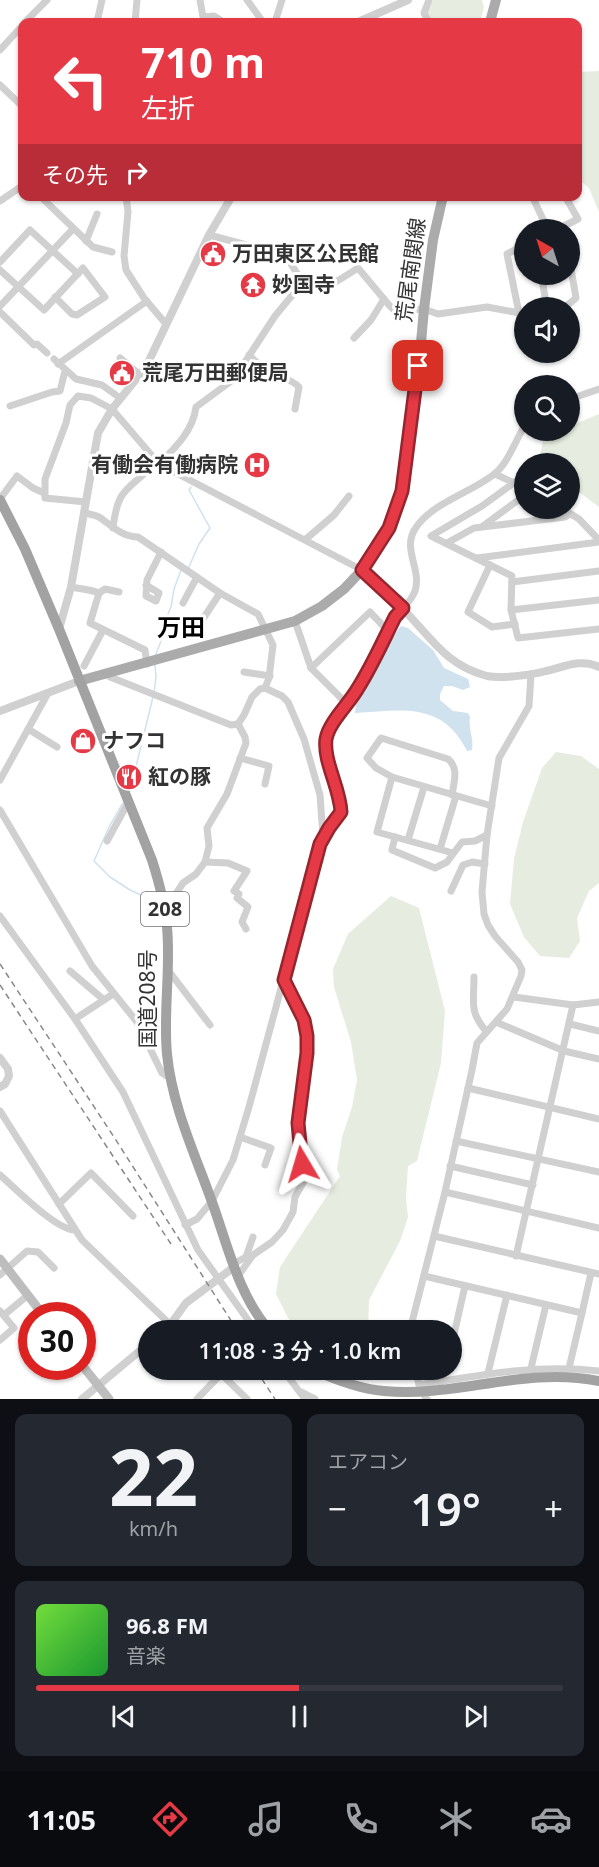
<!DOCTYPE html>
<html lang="ja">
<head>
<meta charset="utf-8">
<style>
	body { margin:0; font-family:"Noto Sans","Noto Sans JP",sans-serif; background:#242831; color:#f1f3f6; height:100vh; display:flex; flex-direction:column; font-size:22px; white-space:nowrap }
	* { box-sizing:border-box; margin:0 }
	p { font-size:20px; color:#9ea1a6 }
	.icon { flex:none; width:33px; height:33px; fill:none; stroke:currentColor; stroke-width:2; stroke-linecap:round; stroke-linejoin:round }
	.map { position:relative; height:1399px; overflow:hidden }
	.side { display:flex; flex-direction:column; gap:15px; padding:15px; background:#0d0f14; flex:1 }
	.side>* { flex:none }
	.guide { position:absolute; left:18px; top:18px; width:564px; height:183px; border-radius:12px; box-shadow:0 2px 4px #0004; background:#e63946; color:#fff; overflow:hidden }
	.needle { width:39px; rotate:321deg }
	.tools { position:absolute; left:514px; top:219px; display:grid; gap:12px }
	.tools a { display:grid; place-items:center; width:66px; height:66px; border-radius:50%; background:#171b24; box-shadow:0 2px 4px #0004; font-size:30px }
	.speed { position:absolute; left:18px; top:1302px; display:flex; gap:12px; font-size:30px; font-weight:700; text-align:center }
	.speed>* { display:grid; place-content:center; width:78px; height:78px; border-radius:50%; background:#171b24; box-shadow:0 2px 4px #0004; line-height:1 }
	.speed .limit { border:9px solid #d22; background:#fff; color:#111 }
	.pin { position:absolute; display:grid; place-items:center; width:51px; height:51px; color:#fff; margin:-26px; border-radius:12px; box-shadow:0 3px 9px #0006 }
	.me { position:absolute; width:66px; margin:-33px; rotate:353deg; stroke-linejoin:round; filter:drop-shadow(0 0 4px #0008) }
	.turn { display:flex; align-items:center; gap:21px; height:126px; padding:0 24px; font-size:27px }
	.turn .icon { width:78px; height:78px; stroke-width:2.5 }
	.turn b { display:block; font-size:42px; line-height:51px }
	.then { display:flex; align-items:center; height:57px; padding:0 24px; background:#0003; gap:12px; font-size:22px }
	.big { font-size:45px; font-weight:600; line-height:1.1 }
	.side .tile { flex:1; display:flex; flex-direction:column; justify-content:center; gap:9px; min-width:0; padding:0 21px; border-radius:12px; background:#242831 }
	.side .dial { align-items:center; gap:0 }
	.dial b { font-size:78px; line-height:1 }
	.song { display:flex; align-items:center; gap:18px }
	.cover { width:72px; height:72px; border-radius:9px; background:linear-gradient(135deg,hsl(100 70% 55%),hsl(130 70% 35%)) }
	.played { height:6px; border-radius:3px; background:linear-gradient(90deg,#e63946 50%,#363941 50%) }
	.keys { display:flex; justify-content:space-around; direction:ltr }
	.heat { display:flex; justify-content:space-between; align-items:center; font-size:33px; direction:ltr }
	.side .tiles { flex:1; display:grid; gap:15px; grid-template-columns:1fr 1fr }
	.tile:last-child { grid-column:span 2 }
	.trip { position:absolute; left:138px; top:1320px; width:324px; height:60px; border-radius:30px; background:#171b24; box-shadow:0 2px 4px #0004; font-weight:600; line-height:60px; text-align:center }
	.dock { display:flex; height:96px; justify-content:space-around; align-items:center; background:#090b0e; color:#9ea1a6 }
	.dock .icon { width:42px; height:42px }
	.dock .active { color:#e63946 }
	.dock b { font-size:27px; color:#f1f3f6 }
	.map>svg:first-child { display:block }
</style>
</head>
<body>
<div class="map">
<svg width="599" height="1399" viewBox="0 0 599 1399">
	<rect width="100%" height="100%" fill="#fff"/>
	<!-- green -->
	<g fill="#e6ecdf">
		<path d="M433,0h49l2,7 -4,15h-49l-4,-9z"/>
		<path d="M599,71v141l-10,-24 -11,-9v-107z"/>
		<path d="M599,414v93l-29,-22v-21l-31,-1 4,-24 17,-8 10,-1v-4z"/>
		<path d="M556,752l25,4 18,13v114l-10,8 -12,27 3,23 -11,17 -29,-2 -16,-19 -14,-33 4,-45 9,-37 19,-54z"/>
		<path d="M391,896l28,12 26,103 -4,52 -24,98 -9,5 -2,32 2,19 -8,24 -31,59 -1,30h-68l-12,-12 -12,-24 4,-27 60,-91 -3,-6 5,-33 10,-30 5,-27 -6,-38 -17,-55 -1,-18 15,-35z"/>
	</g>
	<!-- water -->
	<path fill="#cfe2ee" d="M401,626l7,2 25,22 11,18 24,11 2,8 -7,3 -11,-4h-8l-4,8v6l13,11 15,2 2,4c-2,12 4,21 2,33l-5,1c-24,-50 -66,-41 -112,-38l1,-8 35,-66z"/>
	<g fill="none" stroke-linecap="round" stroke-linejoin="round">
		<!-- stream -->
		<g stroke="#cfe2ee" stroke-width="1.5">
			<path d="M188,569l11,-25 11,-16 -21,-38 2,-3"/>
			<path d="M156,654l7,-18 2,-15 6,-14 3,-18 7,-19"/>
			<path d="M154,692l2,-15 -1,-12"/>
			<path d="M130,791l23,-94"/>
			<path d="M123,803l-14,24 -15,34 16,16 20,13 11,5 15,18 -3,12"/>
		</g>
		<!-- minor -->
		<g stroke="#d0d0d0" stroke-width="7">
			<path d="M200,0l3,17 11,-1 9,6"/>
			<path d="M247,0l16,22"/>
			<path d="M429,0l-5,13 5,9"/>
			<path d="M25,22l22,-22"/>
			<path d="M97,22l5,-22"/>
			<path d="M135,22l2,-22"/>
			<path d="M275,22l7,-22"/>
			<path d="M0,50l22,-24"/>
			<path d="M0,85l22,21"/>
			<path d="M40,196l53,51 19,5"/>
			<path d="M126,196l2,16 -4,44 2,14 18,28 22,26"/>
			<path d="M532,196l16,34"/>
			<path d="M0,201l22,-15"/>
			<path d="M556,230l22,-11 -13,-23"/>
			<path d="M209,235l76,20c6,8 10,17 17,25 15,19 41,-3 56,-12l31,37 5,5 7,1 23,-2 14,5 49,-7 38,7"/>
			<path d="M86,241l11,-27"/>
			<path d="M0,262l30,-32 48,44"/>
			<path d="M0,270l44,40 39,-42 22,29 -28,18 -5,-1 -17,-17"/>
			<path d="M541,274l6,34"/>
			<path d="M0,306l73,-77"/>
			<path d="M564,308l12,-10 -6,-35"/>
			<path d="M0,312l34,33 3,-1 10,9"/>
			<path d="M519,313l-12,-59 18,-9"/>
			<path d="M354,338l17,-18 13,-21"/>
			<path d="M249,355c8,8 14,14 24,19 10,5 19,5 26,13l-4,22"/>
			<path d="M120,358l20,17"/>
			<path d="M54,359l22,20 26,6 18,13"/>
			<path d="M58,364l89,-63"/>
			<path d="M570,399l29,-10"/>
			<path d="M10,406l42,-14 8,-1 5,-20"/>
			<path d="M159,464c16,-16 34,-33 37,-57l38,-28 41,-63 28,-34"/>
			<path d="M495,474l30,14"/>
			<path d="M515,482l-33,24 -51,30 81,40 -1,34 7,28 81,-9"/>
			<path d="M0,499l17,-23 16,12 11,5"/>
			<path d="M86,502l-41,-4v-19l21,-56 4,-18 8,-9 13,2 21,11 47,55 203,106"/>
			<path d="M561,508l18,11 20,21"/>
			<path d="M85,513c4,1 10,2 14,4 12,8 23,20 39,20l82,56 38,21 15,31 -4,33 -4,10"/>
			<path d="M483,526l42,-31"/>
			<path d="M113,528c5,-44 17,-37 43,-66"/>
			<path d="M306,539l28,-24 15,-19"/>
			<path d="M447,543l27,-15 91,-11 5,-3"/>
			<path d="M477,558l122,-16"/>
			<path d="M490,565l-22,47 24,15 23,-3"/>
			<path d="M512,582l87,-11"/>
			<path d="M146,585l13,8 -3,8 -10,-5 1,-16 14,-28"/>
			<path d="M71,587c10,2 18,2 28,6l6,-4 14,3"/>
			<path d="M99,593l-9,30 55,27 2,14"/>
			<path d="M183,603l14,-26"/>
			<path d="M511,610l88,-10"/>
			<path d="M295,621l16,47 37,37"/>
			<path d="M195,631l25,-38"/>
			<path d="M84,666l19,-36"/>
			<path d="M311,668l59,-56 18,19"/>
			<path d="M244,672l26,4"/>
			<path d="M110,673v4l121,48 7,-1 7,13 1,6 -19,51 -20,34 2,18 -4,16 -9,12 -13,9 -15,23h-4"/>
			<path d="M238,724l6,-9 8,-18 8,-8 5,-1 17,8 6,6 16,37 16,56 3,41"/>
			<path d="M28,729l29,18"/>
			<path d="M240,758l29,8 -4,18"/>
			<path d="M392,777l-15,55 76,21"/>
			<path d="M0,780l48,-87"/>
			<path d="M452,795c2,-13 7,-27 -4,-36l-67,-21 -14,20 9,10 16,9 100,29"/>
			<path d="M0,810l92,156 45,56 25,51 8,5"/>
			<path d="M395,837l-3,13 43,18 12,-6 15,-20 13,-1 12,-6"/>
			<path d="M408,840l16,-53"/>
			<path d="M107,841l22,-40"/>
			<path d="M440,849l16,-53"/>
			<path d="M205,862l23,1 19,8 -13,20 5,3 -2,4 11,9 -6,15 4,7"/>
			<path d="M451,891l12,-26 9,-3 13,2"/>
			<path d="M0,916l75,103 48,73 75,158 57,80"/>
			<path d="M168,970l42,55"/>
			<path d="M70,971l34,29"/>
			<path d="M474,977c0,24 -5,35 12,54"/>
			<path d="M514,997l59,8 26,-3"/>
			<path d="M75,1019l38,-25"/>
			<path d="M496,1022l68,29 35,8"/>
			<path d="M570,1024l29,7"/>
			<path d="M468,1088l131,31"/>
			<path d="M0,1111l82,129 94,90"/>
			<path d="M240,1137l31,11 -6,17"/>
			<path d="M456,1141l143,31"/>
			<path d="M450,1166l83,19"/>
			<path d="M0,1175c15,13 57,56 75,55"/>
			<path d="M445,1192l154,36"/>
			<path d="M59,1204l32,-31 42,43"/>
			<path d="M185,1225l12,-6 15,-18 21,-41 16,-53 71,-263c5,-11 20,-25 21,-34 2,-27 -22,-53 -12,-80 3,-10 22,-30 29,-41 13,-22 23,-47 35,-69 7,-11 18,-17 22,-29 7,-21 -13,-42 0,-62 15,-25 55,-36 78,-54 15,-11 22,-34 32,-50"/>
			<path d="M434,1236l165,38"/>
			<path d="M516,1256l57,-251"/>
			<path d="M233,1264l13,-7 7,-20"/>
			<path d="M0,1275l27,-24 11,1 16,16"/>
			<path d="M238,1276l15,-21 19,-13 11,-12 10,-18 2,-15 9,-16 -5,-34 -1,-24 9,-70v-17l-3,-16 -20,-40"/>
			<path d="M424,1276l158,37 -13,55"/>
			<path d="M0,1311l14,17 -14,12"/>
			<path d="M582,1313l9,-40"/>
			<path d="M4,1315l24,-20"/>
			<path d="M410,1330l35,-138 27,-122 5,-27 30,-34 14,-33 1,-6 -4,-8 -23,-26 -7,-11 -4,-11 -2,-22 5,-57 12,-77 30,-52 2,-32"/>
			<path d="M452,1343l13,-57"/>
			<path d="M531,1368l15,-63"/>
			<path d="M217,1370l30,29"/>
			<path d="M283,1370l22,29"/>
			<path d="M415,1370l6,21 6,8"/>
			<path d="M488,1373l19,-78"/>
			<path d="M442,1381l3,-11"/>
			<path d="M419,1385c60,-10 119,-21 180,-14"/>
			<path d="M301,1392l14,7"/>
			<path d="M197,1399l24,-25"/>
		</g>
		<!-- tertiary -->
		<g stroke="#d0d0d0" stroke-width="8">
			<path d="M358,22l50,-22"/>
			<path d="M362,570c13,13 27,25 40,38 28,28 43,57 85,68 14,3 44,-1 59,-5 18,-4 35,-13 53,-4"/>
			<path d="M59,629l12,-42 27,-154 14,-24 34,-42 63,-132 23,-39"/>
			<path d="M0,711l79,-30"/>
			<path d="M0,1058l8,11 1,7 -4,8 -5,3"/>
			<path d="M164,1330l6,-5 16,-22 48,-36"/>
			<path d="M82,1399l66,-55"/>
		</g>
		<!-- secondary -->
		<g stroke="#bdbdbd" stroke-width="9">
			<path d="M0,1259l44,57"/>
			<path d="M82,1365l27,34"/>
		</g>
		<!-- primary -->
		<g stroke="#ababab" stroke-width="10">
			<path d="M490,22l6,-22"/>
			<path d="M79,681l216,-60 27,-15 22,-17 18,-19 27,-43 14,-36 14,-104 7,-78 9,-69 10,-44"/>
		</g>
		<!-- trunk -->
		<g stroke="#a2a2a2" stroke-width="10">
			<path d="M0,500l25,49 34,80 93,231c7,22 13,44 15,67 4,42 -4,85 0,127 5,52 28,100 45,148 16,44 26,92 57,128"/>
			<path d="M314,1370c22,10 45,19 70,21 73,7 139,-25 215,-10"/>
		</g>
		<!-- rail -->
		<g stroke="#888" stroke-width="1.5" stroke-dasharray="6 4.5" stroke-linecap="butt">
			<path d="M0,964l114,173 123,193"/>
			<path d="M0,985l171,259"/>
			<path d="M256,1370l19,29"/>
		</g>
	</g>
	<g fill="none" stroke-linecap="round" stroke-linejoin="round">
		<defs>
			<path id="route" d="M302,1164l-4,-41 9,-70v-17l-3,-16 -20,-40 36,-136 9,-16 12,-16c-1,-24 -18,-51 -15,-73 3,-17 23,-35 32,-51 14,-22 25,-47 37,-71l8,-9 -41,-38 27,-42 13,-37 16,-125"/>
		</defs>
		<!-- route casing -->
		<use href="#route" stroke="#96252e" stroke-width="15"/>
		<!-- route -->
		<use href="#route" stroke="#e63946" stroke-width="10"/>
	</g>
	<!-- icons -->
	<defs>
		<symbol id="civic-disc" viewBox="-11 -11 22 22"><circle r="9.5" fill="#e63946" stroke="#fff"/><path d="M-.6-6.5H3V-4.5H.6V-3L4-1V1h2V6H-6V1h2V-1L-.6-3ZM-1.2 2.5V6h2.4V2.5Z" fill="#fff"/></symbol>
		<symbol id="temple-disc" viewBox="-11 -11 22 22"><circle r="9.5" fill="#e63946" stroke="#fff"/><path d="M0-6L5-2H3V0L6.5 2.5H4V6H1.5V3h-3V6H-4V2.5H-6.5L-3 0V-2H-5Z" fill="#fff"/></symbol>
		<symbol id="hospital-disc" viewBox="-11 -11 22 22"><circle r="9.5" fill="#e63946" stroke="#fff"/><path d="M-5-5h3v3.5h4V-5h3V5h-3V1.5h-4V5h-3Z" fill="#fff"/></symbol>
		<symbol id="shop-disc" viewBox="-11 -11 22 22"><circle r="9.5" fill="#e63946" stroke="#fff"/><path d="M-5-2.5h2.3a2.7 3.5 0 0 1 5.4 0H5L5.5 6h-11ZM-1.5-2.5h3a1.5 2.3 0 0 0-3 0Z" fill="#fff"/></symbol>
		<symbol id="restaurant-disc" viewBox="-11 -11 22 22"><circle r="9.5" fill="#e63946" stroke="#fff"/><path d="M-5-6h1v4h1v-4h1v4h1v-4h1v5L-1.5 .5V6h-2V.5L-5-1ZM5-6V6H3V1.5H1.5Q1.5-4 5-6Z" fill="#fff"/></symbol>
	</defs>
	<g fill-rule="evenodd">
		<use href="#civic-disc" x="198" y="239" width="30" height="30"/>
		<use href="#temple-disc" x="238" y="270" width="30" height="30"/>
		<use href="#civic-disc" x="107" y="358" width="30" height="30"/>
		<use href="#hospital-disc" x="242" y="450" width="30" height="30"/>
		<use href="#shop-disc" x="68" y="726" width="30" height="30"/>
		<use href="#restaurant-disc" x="114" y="762" width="30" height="30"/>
	</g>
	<g text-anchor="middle" stroke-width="6" stroke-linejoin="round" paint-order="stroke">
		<!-- shield labels -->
		<rect fill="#fff" stroke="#707070" stroke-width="1.5" x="141" y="892" width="48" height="34" rx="4.5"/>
		<g font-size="20" font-weight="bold" fill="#333">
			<text x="165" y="916">208</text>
		</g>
		<!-- poi labels -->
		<g font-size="21" font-weight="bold" fill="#333" stroke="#fff" text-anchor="start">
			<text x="232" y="261">万田東区公民館</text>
			<text x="272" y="292">妙国寺</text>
			<text x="142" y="380">荒尾万田郵便局</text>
			<text x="238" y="472" text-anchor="end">有働会有働病院</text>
			<text x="103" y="748">ナフコ</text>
			<text x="148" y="784">紅の豚</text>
		</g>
		<!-- street labels -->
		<g font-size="21" fill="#333" stroke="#fff">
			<text transform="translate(411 270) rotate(-82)" y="7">荒尾南関線</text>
			<text transform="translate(148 999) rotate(-90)" y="7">国道208号</text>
		</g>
		<!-- quarter labels -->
		<g font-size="24" font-weight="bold" fill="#000" stroke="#fff">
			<text x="181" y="636">万田</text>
		</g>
	</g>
</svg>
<div class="tools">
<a><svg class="needle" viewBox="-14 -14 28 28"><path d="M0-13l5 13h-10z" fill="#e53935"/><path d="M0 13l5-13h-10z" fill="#9ea1a6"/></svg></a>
<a><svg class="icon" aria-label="sound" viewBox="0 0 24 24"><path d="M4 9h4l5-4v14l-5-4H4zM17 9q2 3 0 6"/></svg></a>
<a><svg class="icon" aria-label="search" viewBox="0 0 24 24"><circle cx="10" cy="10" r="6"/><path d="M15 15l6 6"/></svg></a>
<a><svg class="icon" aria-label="layers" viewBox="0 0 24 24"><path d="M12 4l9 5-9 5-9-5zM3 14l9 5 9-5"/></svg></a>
</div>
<div class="speed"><div class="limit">30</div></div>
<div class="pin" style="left:418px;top:366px;background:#d93025"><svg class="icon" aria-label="arrive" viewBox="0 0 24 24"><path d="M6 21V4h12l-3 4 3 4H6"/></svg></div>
<svg class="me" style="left:302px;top:1164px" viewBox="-20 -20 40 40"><path d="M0-17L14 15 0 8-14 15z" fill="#e63946" stroke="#fff" stroke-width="4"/></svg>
<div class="trip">11:08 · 3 分 · 1.0 km</div>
<div class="guide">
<div class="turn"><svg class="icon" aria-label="left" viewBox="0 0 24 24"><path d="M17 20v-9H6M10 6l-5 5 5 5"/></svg><div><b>710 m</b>左折</div></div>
<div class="then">その先<svg class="icon" aria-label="right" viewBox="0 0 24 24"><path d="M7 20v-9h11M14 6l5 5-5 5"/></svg></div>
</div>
</div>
<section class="side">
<div class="tiles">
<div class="tile dial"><b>22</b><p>km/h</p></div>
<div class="tile"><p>エアコン</p>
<div class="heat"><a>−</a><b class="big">19°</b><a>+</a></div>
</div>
<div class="tile">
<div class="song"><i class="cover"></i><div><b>96.8 FM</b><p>音楽</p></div></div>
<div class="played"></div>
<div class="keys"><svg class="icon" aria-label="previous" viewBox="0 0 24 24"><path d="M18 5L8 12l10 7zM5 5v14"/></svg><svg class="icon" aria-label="pause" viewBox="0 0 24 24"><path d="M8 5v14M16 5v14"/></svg><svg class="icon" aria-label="next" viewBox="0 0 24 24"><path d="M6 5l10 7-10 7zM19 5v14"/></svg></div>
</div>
</div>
</section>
<nav class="dock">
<b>11:05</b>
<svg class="icon active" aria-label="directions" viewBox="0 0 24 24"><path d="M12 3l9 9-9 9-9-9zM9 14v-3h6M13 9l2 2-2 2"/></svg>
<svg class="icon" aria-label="music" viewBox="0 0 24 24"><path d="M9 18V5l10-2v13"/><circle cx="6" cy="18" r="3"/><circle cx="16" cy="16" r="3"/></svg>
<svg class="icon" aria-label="phone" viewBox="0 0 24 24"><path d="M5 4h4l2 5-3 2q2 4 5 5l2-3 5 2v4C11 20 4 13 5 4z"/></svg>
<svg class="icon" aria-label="climate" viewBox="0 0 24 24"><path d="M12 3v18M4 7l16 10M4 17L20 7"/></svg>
<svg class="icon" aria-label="car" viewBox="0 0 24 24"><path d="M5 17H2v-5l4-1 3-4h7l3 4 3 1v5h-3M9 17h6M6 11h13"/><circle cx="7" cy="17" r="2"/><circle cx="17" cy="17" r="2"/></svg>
</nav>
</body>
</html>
